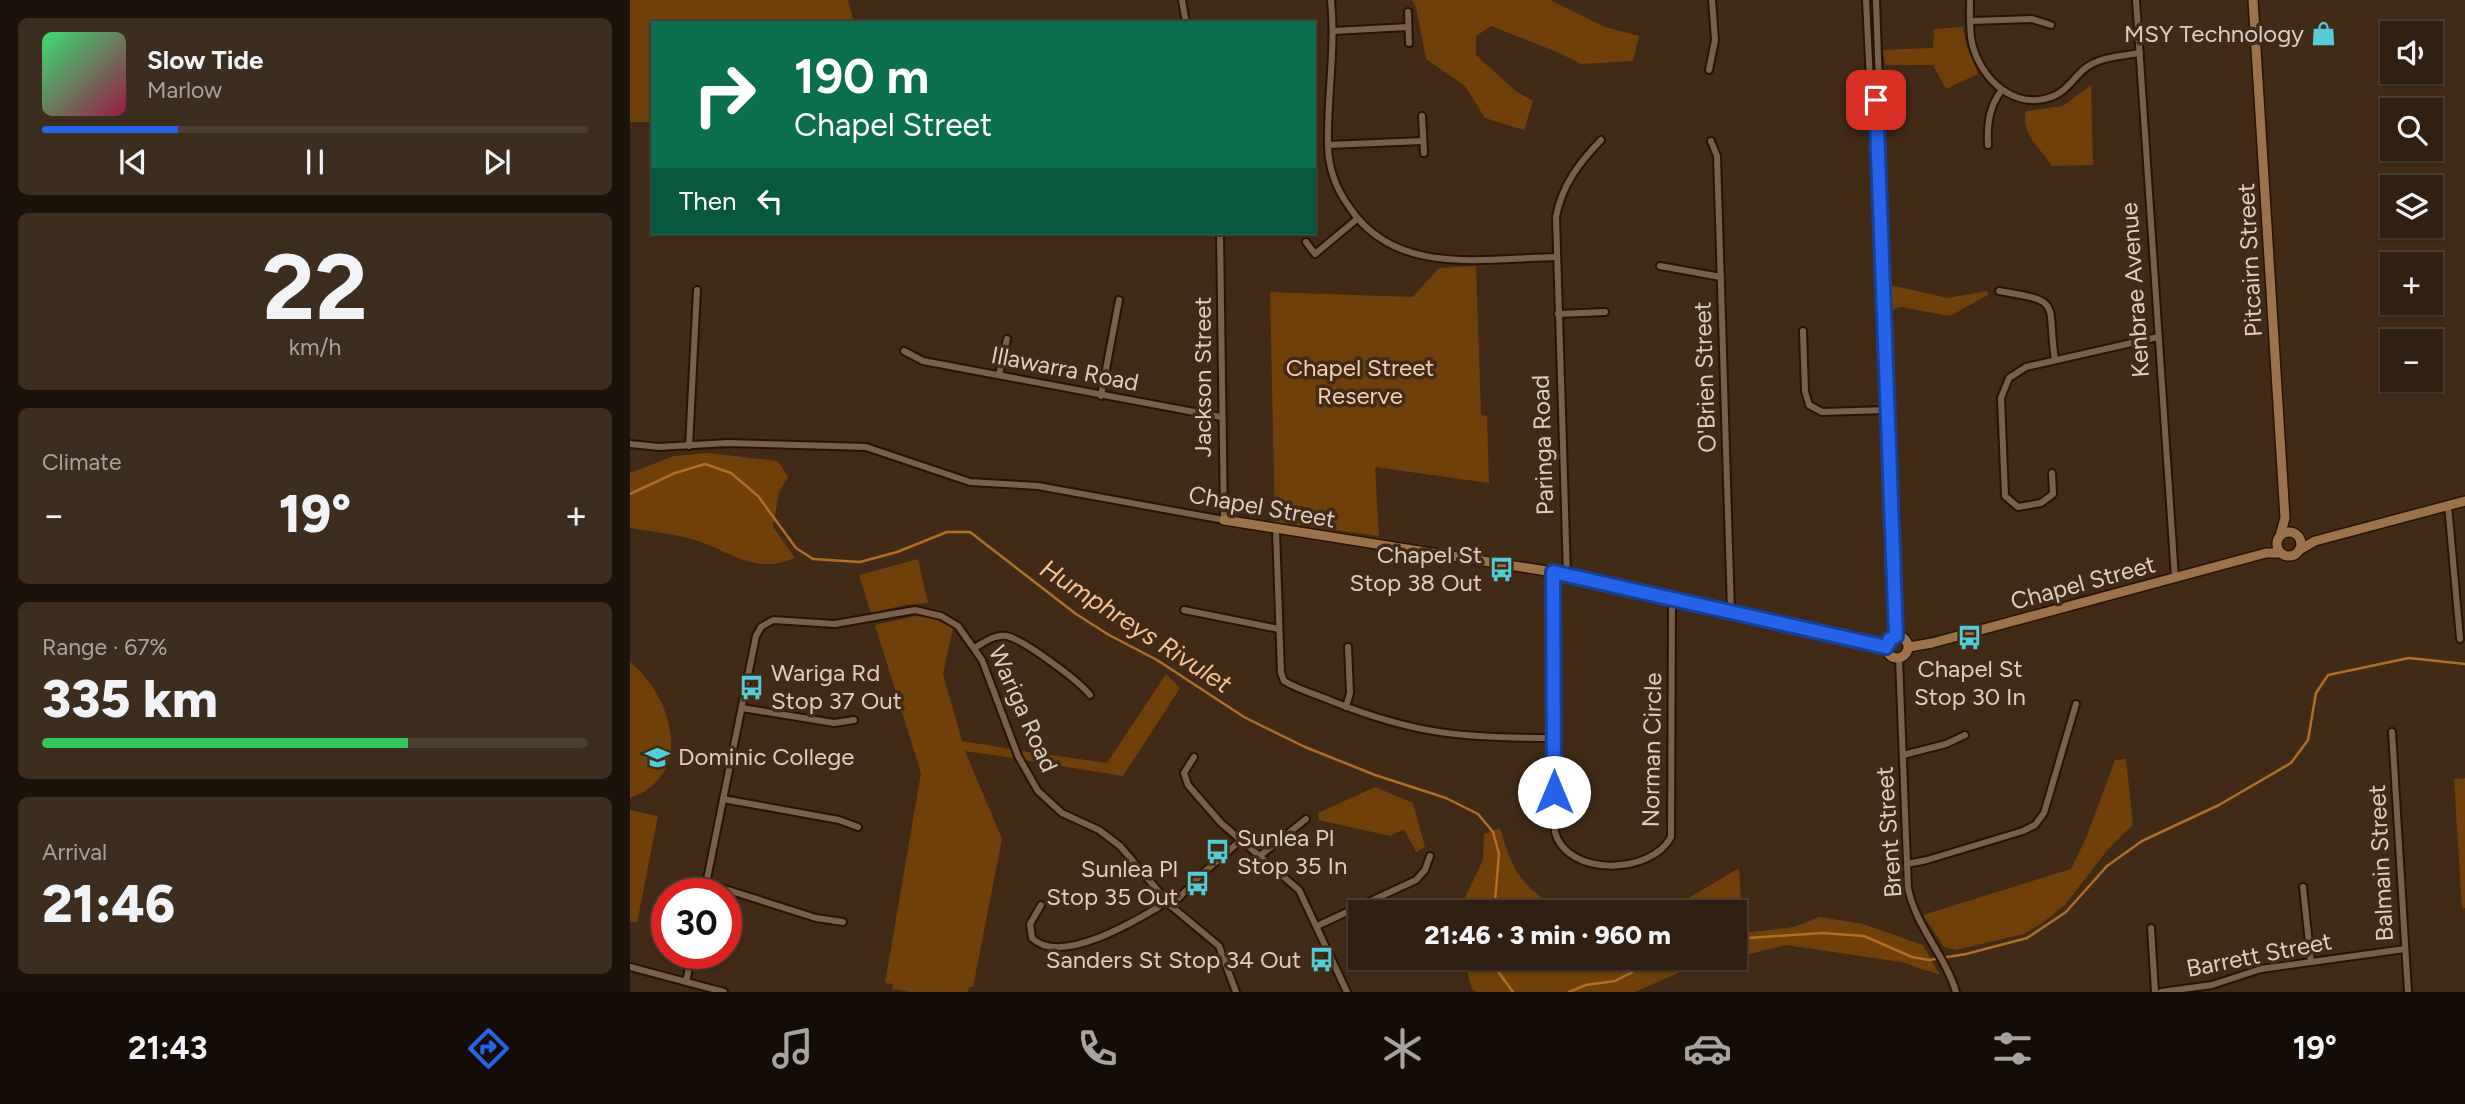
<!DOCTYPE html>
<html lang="en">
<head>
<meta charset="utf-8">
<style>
	body { margin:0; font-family:Figtree,sans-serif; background:#3d2d1f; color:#f1f3f6; height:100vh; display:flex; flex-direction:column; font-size:26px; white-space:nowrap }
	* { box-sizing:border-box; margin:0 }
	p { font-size:23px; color:#a8a39f }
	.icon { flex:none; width:38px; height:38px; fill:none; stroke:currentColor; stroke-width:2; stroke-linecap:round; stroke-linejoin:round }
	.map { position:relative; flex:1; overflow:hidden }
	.side { display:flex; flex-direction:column; gap:18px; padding:18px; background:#1b1209; width:630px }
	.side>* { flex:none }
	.guide { position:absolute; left:21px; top:21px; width:665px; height:214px; border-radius:0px; box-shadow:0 2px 5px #0004,0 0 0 2px #4c3e31; background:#0b6e4f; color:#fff; overflow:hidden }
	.tools { position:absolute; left:1750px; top:21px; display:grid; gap:14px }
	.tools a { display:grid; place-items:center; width:63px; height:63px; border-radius:0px; background:#312011; box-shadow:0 2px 5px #0004,0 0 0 2px #4c3e31; font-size:35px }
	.speed { position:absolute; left:21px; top:878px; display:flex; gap:14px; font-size:35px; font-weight:700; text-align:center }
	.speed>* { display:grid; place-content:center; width:91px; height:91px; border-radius:50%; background:#312011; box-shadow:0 2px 5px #0004,0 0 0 2px #4c3e31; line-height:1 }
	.speed .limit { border:10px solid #d22; background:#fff; color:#111 }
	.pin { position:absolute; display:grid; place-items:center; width:60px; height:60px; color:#fff; margin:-30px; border-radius:14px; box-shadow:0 4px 10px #0006 }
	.me { position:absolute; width:77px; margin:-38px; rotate:0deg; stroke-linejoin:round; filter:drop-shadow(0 0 5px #0008) }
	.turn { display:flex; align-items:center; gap:24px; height:147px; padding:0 28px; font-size:32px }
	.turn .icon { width:91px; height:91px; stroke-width:2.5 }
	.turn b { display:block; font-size:49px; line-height:60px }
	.then { display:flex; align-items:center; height:66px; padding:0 28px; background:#0003; gap:14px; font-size:26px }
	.big { font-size:52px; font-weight:800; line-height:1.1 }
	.side .tile { flex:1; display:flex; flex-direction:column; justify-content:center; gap:10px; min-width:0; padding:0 24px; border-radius:10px; background:#3d2d1f }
	.side .dial { align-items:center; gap:0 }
	.dial b { font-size:91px; line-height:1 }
	.song { display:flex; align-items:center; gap:21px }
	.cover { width:84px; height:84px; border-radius:10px; background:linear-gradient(135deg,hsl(140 70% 55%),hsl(340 70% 35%)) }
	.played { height:7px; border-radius:4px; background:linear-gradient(90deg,#2563eb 25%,#4c3e31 25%) }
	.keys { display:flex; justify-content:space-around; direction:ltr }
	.heat { display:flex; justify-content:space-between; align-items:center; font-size:38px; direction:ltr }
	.charge { height:10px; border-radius:5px; background:linear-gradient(90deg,#34c759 67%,#4c3e31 0) }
	.trip { position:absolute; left:718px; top:900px; width:399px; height:70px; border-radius:0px; background:#312011; box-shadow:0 2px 5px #0004,0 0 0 2px #4c3e31; font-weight:800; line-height:70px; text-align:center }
	.menu { display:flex; height:112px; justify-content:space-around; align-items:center; background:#140d07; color:#a8a39f }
	.menu .icon { width:49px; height:49px }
	.menu .active { color:#2563eb }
	.menu b { font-size:32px; color:#f1f3f6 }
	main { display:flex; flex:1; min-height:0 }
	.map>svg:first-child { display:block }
</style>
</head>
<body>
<main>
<section class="side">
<div class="tile">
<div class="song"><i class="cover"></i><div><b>Slow Tide</b><p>Marlow</p></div></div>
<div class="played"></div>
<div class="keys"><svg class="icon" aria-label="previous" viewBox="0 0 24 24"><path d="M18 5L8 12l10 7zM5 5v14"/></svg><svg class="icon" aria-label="pause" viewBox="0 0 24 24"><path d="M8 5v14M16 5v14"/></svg><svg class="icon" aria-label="next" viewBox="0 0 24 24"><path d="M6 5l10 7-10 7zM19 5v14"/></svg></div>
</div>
<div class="tile dial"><b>22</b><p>km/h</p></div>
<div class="tile"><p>Climate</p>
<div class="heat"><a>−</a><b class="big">19°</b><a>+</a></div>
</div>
<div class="tile"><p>Range · 67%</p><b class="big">335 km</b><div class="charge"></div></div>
<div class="tile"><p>Arrival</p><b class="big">21:46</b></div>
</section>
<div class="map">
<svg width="1835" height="992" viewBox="0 0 1835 992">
	<rect width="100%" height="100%" fill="#412b17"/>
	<!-- green -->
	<g fill="#6f400a">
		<path d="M0,0h218l6,23h-201v99h-23z"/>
		<path d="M782,0h138l55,27 34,9 -6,25 -52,3 -24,-12 -66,-26 -15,10v19l41,37 16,9 -9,29 -39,-12 -20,-32 -39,-27 -10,-52z"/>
		<path d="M1333,27l3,17 12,30 -32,15 -13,-24h-48l-2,-15 50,-2 1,-19z"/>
		<path d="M1461,85l2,80 -41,1c-12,-19 -31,-31 -26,-55l37,-5z"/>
		<path d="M846,266l5,149 6,1 2,67 -114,-16 4,69 -104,-14 -5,-230 143,5 26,-29z"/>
		<path d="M1260,285l58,13 39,-7 1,4 -38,21 -49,-9 -11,3z"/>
		<path d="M79,453l69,8 10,16 -9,15 -6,35 22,31c-38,16 -59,-3 -94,-16 -22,-8 -48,-10 -71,-14v-55l44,-17z"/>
		<path d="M288,559l10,44 -23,2 -34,8 -12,-38z"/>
		<path d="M286,616l17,2 20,10 -10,46 19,67 49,8 2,9 -48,-7 37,88 -29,148h-4l-1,5h-58l-18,-3 1,-5 -8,-1 36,-210 -46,-148z"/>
		<path d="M0,662c42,34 66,113 0,136z"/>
		<path d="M536,674l14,14 -57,88 -99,-16 -2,-9 85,12z"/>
		<path d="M1496,759l7,66 -25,24 -43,56 -23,18 -18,11 -68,16 -12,-3 -21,-32 148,-46 15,-31 29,-78z"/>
		<path d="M1835,778v130l-3,1 -8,-130z"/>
		<path d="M745,787l38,16 12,44 -9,5 -12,-23 -14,7 -71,-16 -1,-7z"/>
		<path d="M0,810l28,6 -21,107 -7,-2z"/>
		<path d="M870,828c13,45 24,64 67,84h-109l25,-52 1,-26z"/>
		<path d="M1109,868l4,65 51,-6 26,-10 43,7 60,21 17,30 -39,-13 -115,-17 -44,11 -28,12 -29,2 -50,22h-158l-5,-3 -9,-32h271v-45h-69z"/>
	</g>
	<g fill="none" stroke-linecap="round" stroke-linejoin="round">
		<!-- stream -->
		<g stroke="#b06d26" stroke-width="2.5">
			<path d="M0,494l45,-21 30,-9 26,9 27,23 38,52 17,11 47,3 37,-10 50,-20h23l106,82 33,21 48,25 87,57 61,30 70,28 71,23 32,16 15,18 6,22 -5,58"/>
			<path d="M1104,939l88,-6 42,3 48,21 17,3 37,-6 61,-16 39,-26 41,-46 35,-25 77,-36 72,-42 17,-23 8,-47 12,-18 81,-17 56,6"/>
			<path d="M865,957l-1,9 19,26"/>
			<path d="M939,992l17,-7 29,-4 29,-15 32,-9"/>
		</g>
		<defs>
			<g id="street">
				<path d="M552,0l4,23"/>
				<path d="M701,0c5,49 -4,95 -3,144 0,24 8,45 22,64 46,69 135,50 206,49"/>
				<path d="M1236,0l4,82 6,16"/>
				<path d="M1246,0l3,83 -3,17 20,536"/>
				<path d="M1340,0c0,14 -1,30 2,43 9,38 45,70 84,52 12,-6 17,-16 27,-25 15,-13 38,-14 57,-17"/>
				<path d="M1506,0l39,578"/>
				<path d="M778,12l1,31"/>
				<path d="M1340,21l62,-2 19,6"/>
				<path d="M703,31l75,-4"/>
				<path d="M1079,70l6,-30 -3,-40"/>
				<path d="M792,116l2,37"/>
				<path d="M1081,141l6,15 14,456"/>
				<path d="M698,145l95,-4"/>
				<path d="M1358,145c-1,-20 1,-38 13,-54"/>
				<path d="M676,242l9,12 42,-35"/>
				<path d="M1030,266l61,11"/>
				<path d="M1369,291c66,11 47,10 56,69"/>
				<path d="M928,314l47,-2"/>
				<path d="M1173,331l2,60 4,14 13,7 65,-2"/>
				<path d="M274,351l19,10 298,56"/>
				<path d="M369,375l8,-36"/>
				<path d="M471,396l18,-96"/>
				<path d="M0,444l29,3 68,-4 139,4 104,35 68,4 186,34 -4,-287"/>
				<path d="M59,446l8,-156"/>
				<path d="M1422,473l1,21 -12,9 -23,4 -13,-11 -4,-98 8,-20 17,-11 132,-30"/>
				<path d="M1818,505l12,134"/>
				<path d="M646,530l5,143 3,8c15,9 34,14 50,21 83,33 131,36 219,36"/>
				<path d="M923,572l2,260c12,45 96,43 116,5l1,-239"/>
				<path d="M937,575l-11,-358c6,-32 23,-54 45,-77"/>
				<path d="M554,610l95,19"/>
				<path d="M346,647c9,-5 19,-13 31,-11 17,4 71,44 83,59"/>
				<path d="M1269,659l9,229c8,39 37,67 48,104"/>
				<path d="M716,707l4,-14 -2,-46"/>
				<path d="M112,708l92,15 20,-3"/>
				<path d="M1762,732l16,260"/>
				<path d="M1273,755l43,-11 19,-9"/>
				<path d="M564,757l-10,16 4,12 33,38 78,67 48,102"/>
				<path d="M93,799l116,21 19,7"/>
				<path d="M631,855l45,-36"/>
				<path d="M1277,864l20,-4 96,-29 12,-6 9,-12 32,-109"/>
				<path d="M76,883l110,35 27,4"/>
				<path d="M1673,887l8,75"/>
				<path d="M74,894l52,-258 5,-9 12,-7 62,4 80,-14 26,6 17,10 24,34 36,96 20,35 24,22 37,17 21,16 51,60 48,40 17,46"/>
				<path d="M411,905l-11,19 2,14c29,29 107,-19 135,-36"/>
				<path d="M541,906l32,-33 37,-32"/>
				<path d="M687,926l99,-46 9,-10 5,-14"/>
				<path d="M1521,928l4,64"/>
				<path d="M0,967l94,25"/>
				<path d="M56,982l6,-28"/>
				<path d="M1531,992l51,-7 49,-16 144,-20"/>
			</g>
			<g id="secondary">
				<path d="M1623,0l32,518 -5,18"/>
				<path d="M594,520l329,52 333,75"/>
				<circle cx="1659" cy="544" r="12"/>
				<path d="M1669,550l16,-9 150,-40"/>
				<circle cx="1267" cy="647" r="11"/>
				<path d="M1279,647l23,-4 334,-90h14"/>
			</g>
		</defs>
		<!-- street casing -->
		<use href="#street" stroke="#271301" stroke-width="10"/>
		<!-- secondary casing -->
		<use href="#secondary" stroke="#271301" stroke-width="12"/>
		<!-- street -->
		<use href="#street" stroke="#78604a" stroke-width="6"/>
		<!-- secondary -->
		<use href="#secondary" stroke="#9c724a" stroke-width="9"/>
	</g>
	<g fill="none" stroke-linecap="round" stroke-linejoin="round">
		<defs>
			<path id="route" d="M924,792l-1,-220 333,75 4,-8 6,-3 -20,-536"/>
		</defs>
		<!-- route casing -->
		<use href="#route" stroke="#184099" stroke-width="18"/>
		<!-- route -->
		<use href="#route" stroke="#2563eb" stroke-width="12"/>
	</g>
	<!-- icons -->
	<defs>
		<symbol id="shop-bare" viewBox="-9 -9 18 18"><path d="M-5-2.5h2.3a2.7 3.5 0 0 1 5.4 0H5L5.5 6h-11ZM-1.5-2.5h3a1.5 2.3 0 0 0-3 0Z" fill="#52ccd6" stroke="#412b17" stroke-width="2.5" paint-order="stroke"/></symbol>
		<symbol id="bus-bare" viewBox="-9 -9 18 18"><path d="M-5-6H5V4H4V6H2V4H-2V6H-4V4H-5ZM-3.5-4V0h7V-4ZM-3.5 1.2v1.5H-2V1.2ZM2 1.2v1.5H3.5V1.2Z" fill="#52ccd6" stroke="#412b17" stroke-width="2.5" paint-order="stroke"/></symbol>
		<symbol id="school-bare" viewBox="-9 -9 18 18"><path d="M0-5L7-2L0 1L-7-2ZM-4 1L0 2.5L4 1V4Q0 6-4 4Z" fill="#52ccd6" stroke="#412b17" stroke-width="2.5" paint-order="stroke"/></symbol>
	</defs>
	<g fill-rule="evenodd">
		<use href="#shop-bare" x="1676" y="16" width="35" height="35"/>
		<use href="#bus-bare" x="854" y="552" width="35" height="35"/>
		<use href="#bus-bare" x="1322" y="620" width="35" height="35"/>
		<use href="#bus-bare" x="104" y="670" width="35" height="35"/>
		<use href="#school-bare" x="10" y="740" width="35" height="35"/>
		<use href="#bus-bare" x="570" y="834" width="35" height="35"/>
		<use href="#bus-bare" x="550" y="866" width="35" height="35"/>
		<use href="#bus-bare" x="674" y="942" width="35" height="35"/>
	</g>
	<g text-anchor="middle" stroke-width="7" stroke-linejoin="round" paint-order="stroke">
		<!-- poi labels -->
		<g font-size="24" fill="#dccec2" stroke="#412b17" text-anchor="end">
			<text x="1674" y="42">MSY Technology</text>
			<text x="852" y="563">Chapel St<tspan x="852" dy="28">Stop 38 Out</tspan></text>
			<text x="1340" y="677" text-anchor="middle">Chapel St<tspan x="1340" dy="28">Stop 30 In</tspan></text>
			<text x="141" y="681" text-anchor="start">Wariga Rd<tspan x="141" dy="28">Stop 37 Out</tspan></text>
			<text x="48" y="765" text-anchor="start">Dominic College</text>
			<text x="607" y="846" text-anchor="start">Sunlea Pl<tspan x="607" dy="28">Stop 35 In</tspan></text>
			<text x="548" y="877">Sunlea Pl<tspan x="548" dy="28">Stop 35 Out</tspan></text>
			<text x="671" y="968">Sanders St Stop 34 Out</text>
		</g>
		<!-- street labels -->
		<g font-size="24" fill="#dccec2" stroke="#412b17">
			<text transform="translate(1620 260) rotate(-93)" y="8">Pitcairn Street</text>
			<text transform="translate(1505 290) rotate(-94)" y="8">Kenbrae Avenue</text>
			<text transform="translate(435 369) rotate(11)" y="8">Illawarra Road</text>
			<text transform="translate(573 377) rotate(-90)" y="8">Jackson Street</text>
			<text transform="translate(1075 377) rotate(-92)" y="8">O'Brien Street</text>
			<text transform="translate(913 445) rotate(-92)" y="8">Paringa Road</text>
			<text transform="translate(632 507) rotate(10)" y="8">Chapel Street</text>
			<text transform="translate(1453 583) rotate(-15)" y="8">Chapel Street</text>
			<text transform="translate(393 709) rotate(66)" y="8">Wariga Road</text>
			<text transform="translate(1022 750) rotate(-89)" y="8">Norman Circle</text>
			<text transform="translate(1259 832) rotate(-94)" y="8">Brent Street</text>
			<text transform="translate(1751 863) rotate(-93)" y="8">Balmain Street</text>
			<text transform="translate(1629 955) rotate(-11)" y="8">Barrett Street</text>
		</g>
		<!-- park labels -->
		<g font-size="24" fill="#f3ceaf" stroke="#412b17">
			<text x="730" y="376">Chapel Street<tspan x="730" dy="28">Reserve</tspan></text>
		</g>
		<!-- water labels -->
		<g font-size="26" font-style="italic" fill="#f7c090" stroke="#412b17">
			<text transform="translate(506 626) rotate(33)" y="9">Humphreys Rivulet</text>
		</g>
	</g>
</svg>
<div class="tools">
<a><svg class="icon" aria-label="sound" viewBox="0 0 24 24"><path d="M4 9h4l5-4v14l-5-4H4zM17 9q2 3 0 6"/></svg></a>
<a><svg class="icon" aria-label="search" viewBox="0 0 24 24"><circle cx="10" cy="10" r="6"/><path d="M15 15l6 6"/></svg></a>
<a><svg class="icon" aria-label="layers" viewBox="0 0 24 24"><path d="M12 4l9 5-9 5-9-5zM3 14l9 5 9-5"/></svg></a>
<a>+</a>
<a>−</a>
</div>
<div class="speed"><div class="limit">30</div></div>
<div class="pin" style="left:1246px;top:100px;background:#d93025"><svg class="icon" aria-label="arrive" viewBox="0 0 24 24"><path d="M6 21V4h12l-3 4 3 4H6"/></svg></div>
<svg class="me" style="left:924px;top:792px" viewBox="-20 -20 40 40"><circle r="19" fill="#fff"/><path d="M0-13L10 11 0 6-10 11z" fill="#2563eb"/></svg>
<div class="trip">21:46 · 3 min · 960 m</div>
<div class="guide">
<div class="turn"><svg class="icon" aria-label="right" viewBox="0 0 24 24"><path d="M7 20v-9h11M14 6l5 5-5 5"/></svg><div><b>190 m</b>Chapel Street</div></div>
<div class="then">Then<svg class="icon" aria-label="left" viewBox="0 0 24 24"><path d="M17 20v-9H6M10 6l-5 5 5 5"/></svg></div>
</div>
</div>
</main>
<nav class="menu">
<b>21:43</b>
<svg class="icon active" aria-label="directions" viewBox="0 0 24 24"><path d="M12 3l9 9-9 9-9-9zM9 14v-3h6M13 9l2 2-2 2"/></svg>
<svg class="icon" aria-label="music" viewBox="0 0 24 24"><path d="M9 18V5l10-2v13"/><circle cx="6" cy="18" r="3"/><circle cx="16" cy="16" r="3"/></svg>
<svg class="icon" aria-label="phone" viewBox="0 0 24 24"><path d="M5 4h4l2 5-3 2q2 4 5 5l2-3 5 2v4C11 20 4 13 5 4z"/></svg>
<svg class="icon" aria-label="climate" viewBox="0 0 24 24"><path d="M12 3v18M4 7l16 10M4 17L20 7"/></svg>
<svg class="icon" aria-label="car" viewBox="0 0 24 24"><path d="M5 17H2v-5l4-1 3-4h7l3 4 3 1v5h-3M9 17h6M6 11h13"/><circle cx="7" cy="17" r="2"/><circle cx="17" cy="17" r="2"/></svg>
<svg class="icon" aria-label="filters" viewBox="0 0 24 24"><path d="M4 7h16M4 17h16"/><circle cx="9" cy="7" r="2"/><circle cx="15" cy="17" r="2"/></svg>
<b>19°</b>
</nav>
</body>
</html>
